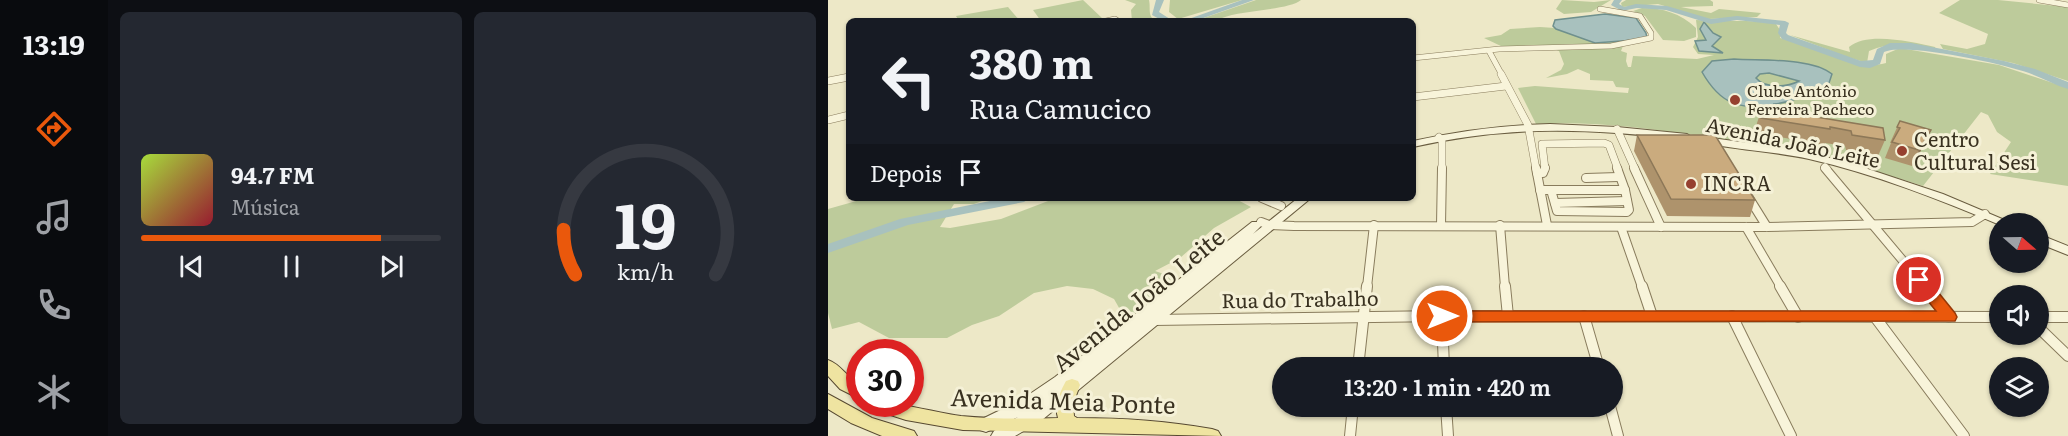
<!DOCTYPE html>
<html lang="pt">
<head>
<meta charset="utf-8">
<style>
	body { margin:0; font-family:Literata,serif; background:#242831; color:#f1f3f6; height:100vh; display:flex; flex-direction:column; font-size:22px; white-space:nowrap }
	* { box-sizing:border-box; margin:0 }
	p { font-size:20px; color:#9ea1a6 }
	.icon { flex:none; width:33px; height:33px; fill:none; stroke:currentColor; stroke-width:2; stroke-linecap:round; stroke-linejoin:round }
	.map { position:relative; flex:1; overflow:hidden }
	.details { display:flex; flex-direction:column; gap:12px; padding:12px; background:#0d0f14; width:720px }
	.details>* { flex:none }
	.banner { position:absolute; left:18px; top:18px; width:570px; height:183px; border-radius:9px; box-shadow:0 2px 4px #0004; background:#171b24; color:#f1f3f6; overflow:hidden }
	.needle { width:39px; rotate:110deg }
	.tools { position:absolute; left:1161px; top:213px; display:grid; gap:12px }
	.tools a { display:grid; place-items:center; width:60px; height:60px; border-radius:50%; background:#171b24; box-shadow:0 2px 4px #0004; font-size:30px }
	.speed { position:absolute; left:18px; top:339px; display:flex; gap:12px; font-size:30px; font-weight:700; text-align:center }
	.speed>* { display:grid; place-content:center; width:78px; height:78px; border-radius:50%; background:#171b24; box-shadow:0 2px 4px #0004; line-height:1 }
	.speed .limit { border:9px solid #d22; background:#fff; color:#111 }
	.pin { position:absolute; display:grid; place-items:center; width:51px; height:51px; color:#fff; margin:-26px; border:3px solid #fff; border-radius:50%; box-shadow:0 2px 6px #0007 }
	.me { position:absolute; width:66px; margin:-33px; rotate:90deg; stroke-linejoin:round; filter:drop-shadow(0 0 4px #0008) }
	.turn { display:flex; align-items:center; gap:21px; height:126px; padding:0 24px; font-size:27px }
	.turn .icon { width:78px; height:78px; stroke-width:2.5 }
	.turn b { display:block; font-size:42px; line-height:51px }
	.then { display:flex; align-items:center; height:57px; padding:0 24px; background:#0003; gap:12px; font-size:22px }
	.details .tile { flex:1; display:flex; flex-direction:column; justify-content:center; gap:9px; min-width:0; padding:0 21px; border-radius:9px; background:#242831 }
	.details .dial { align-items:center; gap:0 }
	.dial svg { height:156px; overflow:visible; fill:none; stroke:#363941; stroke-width:7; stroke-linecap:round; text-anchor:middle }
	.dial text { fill:#f1f3f6; stroke:none }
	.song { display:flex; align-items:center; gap:18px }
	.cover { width:72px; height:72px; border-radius:9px; background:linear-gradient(135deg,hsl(80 70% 55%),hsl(350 70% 35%)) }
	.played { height:6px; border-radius:3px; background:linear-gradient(90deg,#ea580c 80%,#363941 80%) }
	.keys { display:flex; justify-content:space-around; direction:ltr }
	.details .tiles { flex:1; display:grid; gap:12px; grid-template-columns:repeat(2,1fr) }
	.trip { position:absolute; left:444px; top:357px; width:351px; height:60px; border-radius:30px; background:#171b24; box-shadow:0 2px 4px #0004; font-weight:600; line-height:60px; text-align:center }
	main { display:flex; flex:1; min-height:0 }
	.tabs { display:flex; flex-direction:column; width:108px; justify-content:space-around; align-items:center; background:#090b0e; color:#9ea1a6 }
	.tabs .icon { width:42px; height:42px }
	.tabs .selected { color:#ea580c }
	.tabs b { font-size:27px; color:#f1f3f6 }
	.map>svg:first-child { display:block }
</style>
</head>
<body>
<main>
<nav class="tabs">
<b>13:19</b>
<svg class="icon selected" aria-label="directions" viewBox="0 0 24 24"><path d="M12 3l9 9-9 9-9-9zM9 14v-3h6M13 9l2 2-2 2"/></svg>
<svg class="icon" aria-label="music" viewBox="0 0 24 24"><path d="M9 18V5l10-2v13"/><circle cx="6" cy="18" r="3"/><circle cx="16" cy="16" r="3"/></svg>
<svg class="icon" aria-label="phone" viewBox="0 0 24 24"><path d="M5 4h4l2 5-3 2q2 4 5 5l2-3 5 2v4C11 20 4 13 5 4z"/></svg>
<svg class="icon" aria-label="climate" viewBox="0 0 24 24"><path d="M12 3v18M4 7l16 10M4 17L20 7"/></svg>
</nav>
<section class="details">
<div class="tiles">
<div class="tile">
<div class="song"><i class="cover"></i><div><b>94.7 FM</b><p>Música</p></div></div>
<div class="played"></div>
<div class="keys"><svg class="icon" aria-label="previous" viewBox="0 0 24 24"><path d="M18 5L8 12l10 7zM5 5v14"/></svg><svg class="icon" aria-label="pause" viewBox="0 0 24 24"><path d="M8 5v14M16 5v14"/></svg><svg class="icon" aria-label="next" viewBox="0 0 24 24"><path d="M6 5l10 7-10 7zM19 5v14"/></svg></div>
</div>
<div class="tile dial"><svg viewBox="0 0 100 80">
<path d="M14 69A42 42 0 1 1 86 69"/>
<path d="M14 69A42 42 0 0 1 8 46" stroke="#ea580c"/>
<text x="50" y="56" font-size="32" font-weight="700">19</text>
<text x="50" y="72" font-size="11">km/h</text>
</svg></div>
</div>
</section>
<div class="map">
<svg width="1240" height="436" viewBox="0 0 1240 436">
	<rect width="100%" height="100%" fill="#ede8c7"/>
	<!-- green -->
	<g fill="#bdcb9b">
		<path d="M255,0l20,19 -11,2h-51l-8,-11z"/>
		<path d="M297,0h24c2,9 -2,16 7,21h-24l-1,-11 5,-6z"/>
		<path d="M342,0h72l-64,19 -9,-7z"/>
		<path d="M428,0h45c-11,10 -60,10 -79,18l5,3h-32z"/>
		<path d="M734,0l32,2 17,-2 -20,12 -27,2 -8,-5z"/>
		<path d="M798,0h84l3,2v4l-32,1 30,6 8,-4 42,4 -4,4 -49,2 -50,-15 -36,3 -1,-4z"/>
		<path d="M1132,0h38l70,7v74l-55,-18 -70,-14 -3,-5 27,5 18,-5 3,-10 -49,-21z"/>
		<path d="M180,7l12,14h-61l-3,-5z"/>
		<path d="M814,8c21,0 38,5 54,20v9l-12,4 -21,-1 -18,-24 -12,-5z"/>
		<path d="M868,20c27,2 53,-1 80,4l6,9 -2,5c15,4 31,8 46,14 21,9 37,17 60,11v-9l14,-6 99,17 69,23v98l-78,-12 21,-32 -14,-10 -9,-17 -7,-3 -58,74c-73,-24 -147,-39 -223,-50 -54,-8 -109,-15 -164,-12l-18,-36 17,-2 93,7 1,-5 -13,-1 -3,-6 -23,-1v-6l-12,-5 -11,5 -21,4 15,-8 3,-6 -5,-13 -13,-5 -43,1 -19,-9 17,-3 9,-6 30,-2 15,1 40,15 30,-2 -4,10 6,2 -1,8 2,6h3l2,-11 64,3 17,-4 -16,-1 -5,-7 5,-10z"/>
		<path d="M962,35l60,17 -1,-5c18,-16 64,-5 86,0l1,3c-24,-6 -44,-9 -67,1l-2,12 -23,-7z"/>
		<path d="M39,198h123l-16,6h-20l-14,23 10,1 51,-9 55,-21h178l17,9 -37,21 -34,30 -25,13 21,7 -50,42 -12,-21 -21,-10 -26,-3 -33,7 -35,23 -27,9 -25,13h-58l-30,-16 -27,7 -4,-16v-104z"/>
	</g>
	<!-- water -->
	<g fill="#a8c1be" stroke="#6f908d" stroke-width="1.5" fill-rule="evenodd">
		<path d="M777,14l31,4 10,15 1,6 -52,4 -39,-14 -3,-3 2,-6z"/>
		<path d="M876,22l9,11 8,4 -9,9 11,7 -24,-2 -4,-10 11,-1 -6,-11z"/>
		<path d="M906,59c26,2 77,-2 98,15l-3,9c-18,10 -35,19 -55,21l2,4c-37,-1 -54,-1 -74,-36l10,-11zM941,73l30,8c-11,6 -34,8 -43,-3l4,-4z"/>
	</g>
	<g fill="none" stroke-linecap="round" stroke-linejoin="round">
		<!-- river -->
		<g fill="#a8c1be" fill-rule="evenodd">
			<path d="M328,0h8l-5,12 14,9h-10l-11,-6z"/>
			<path d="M414,0h12l-59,21h-12z"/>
			<path d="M786,0h8l-3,4 5,3 12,-3 31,2 44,13 26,-3 48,5 4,2 -3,10 2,2 73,26 12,-1 4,-11 13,-6h21l93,18 31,8 33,13v7c-13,-4 -26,-11 -39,-16 -25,-9 -124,-31 -145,-21l-4,12 -10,4 -10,-1 -78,-28 -4,-6 2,-8 -43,-5 -26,4 -45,-14 -29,-2 -15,3 -11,-6z"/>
			<path d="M177,198h25l-6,4 -116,23 -80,28v-9l72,-25z"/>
		</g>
		<defs>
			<g id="street-far3">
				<path d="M1211,0l29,5"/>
				<path d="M278,21l9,-2 3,2"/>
				<path d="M661,51l13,24"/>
				<path d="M585,58l86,-9 112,-3 40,-8v-5l-11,-17 -40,-7"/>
			</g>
			<g id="street-far2">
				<path d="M673,74l27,51 8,44"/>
				<path d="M0,81l21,-4"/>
				<path d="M585,97l93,-11"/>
				<path d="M0,120l21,-5"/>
				<path d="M789,129l18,40"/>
				<path d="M611,137l3,4v28"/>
				<path d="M997,167l2,2"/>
				<path d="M717,169l-3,-25 62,-1 5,2 9,24"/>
			</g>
			<g id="street-far1">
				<path d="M708,168l11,57"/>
				<path d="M806,168l27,59"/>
				<path d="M997,168l100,119"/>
				<path d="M709,173h6l2,-5"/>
				<path d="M758,178l32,-1"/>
				<path d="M712,190h85l-8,-22"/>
				<path d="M723,190l6,21 70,1 2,-2 -4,-20"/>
				<path d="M434,198l19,8"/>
				<path d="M921,198l18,29"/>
				<path d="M727,203l72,-2"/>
				<path d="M433,222l8,3 25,1 473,1 205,-5 13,-8"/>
				<path d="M613,225l1,-57"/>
				<path d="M672,225l5,62"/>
				<path d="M793,227l21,60"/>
				<path d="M918,227l35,60"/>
				<path d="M539,287l7,-62"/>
			</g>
			<g id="street">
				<path d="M677,286l3,30"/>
				<path d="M814,286l10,30"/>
				<path d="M952,286l18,31"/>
				<path d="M1095,286l26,31"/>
				<path d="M614,316l2,52"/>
				<path d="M756,316l15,52"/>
				<path d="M904,316l59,120"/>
				<path d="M1047,317l89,119"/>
				<path d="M1210,317h30"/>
				<path d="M326,320l288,-4 558,1"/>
				<path d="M1210,327l30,29"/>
				<path d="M530,368l9,-82"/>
				<path d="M618,406l2,30"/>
				<path d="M782,406l8,30"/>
				<path d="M522,436l3,-30"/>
			</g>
			<g id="secondary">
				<path d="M722,124l67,3 70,7 5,3 -5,3c-99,-12 -176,-15 -274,7v-6c46,-10 90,-16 137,-17z"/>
				<path d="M876,137l89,12 57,14 93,31 71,30 -14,1c-62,-26 -125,-51 -191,-66 -36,-8 -73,-9 -109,-17l-1,-2z"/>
				<path d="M470,198h13l-269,222 -27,16h-24l3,-5 24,-14 -32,15 -6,-2 -2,-5 2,-5 41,-20 34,-23 197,-155h8l2,3 -9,9z"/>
				<path d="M1210,234l30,12v9l-30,-12z"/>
			</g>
			<g id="primary">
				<path d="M0,360c12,4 20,18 32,25v14l-20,-10 -12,-13z"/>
				<path d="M244,379l6,2 2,4 -7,19 1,12 3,2c46,0 90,3 135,11l6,2 3,5 -258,-6 -57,-10 -34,-11 -2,-5c30,-3 61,8 91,12 32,3 65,3 97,2 -4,-13 2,-26 8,-37z"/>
				<path d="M0,394l44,24 42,13 3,5h-35l-31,-13 -23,-14z"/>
			</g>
		</defs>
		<!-- street-far3 casing -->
		<use href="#street-far3" stroke="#897c5d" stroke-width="6"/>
		<!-- street-far2 casing -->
		<use href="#street-far2" stroke="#897c5d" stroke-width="8"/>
		<!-- street-far1 casing -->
		<use href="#street-far1" stroke="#897c5d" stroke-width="10"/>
		<!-- street casing -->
		<use href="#street" stroke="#897c5d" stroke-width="12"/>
		<!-- secondary casing -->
		<use href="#secondary" stroke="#6a5d40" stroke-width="2"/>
		<!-- primary casing -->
		<use href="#primary" stroke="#574931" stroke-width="2"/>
		<!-- street-far3 -->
		<use href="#street-far3" stroke="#f8f4da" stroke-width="5"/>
		<!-- street-far2 -->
		<use href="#street-far2" stroke="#f8f4da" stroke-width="7"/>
		<!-- street-far1 -->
		<use href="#street-far1" stroke="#f8f4da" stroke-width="8"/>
		<!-- street -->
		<use href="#street" stroke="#f8f4da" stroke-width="10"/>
		<!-- secondary -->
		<use href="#secondary" fill="#f8f4da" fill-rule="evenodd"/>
		<!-- primary -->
		<use href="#primary" fill="#efe4a1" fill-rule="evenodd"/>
	</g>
	<!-- wall -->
	<g fill="#ae936c">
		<path d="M934,108l121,20 2,12 -7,16 -32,-6 -1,-4 -20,-3v2l-69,-12 1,-10z"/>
		<path d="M1072,121l24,24 -12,21 -27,-8 6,-15h-1z"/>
		<path d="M809,135l118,65 -5,17 -83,-1 -33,-65z"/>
	</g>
	<!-- shaded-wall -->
	<path fill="#8d7858" d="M1103,130l-7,15 -12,21 7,-16z"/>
	<!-- building -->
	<g fill="#caab7e" stroke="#8d7858" stroke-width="1.5">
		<path d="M934,108l121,20 2,12 -33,-5 -1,-4 -21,-4v2l-69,-11z"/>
		<path d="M1072,121l31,9 -12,20 -27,-8 8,-14 -3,-1z"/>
		<path d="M809,135h78l40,65 -84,-1z"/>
	</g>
	<!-- route -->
	<path fill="#ea580c" stroke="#983908" stroke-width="1.5" d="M1091,275l6,1 30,37 2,4 -2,4 -513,1 -6,-2 -3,-4 3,-4 6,-1h494l-25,-31z"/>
	<!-- markers -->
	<g fill="#96402f" stroke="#f5f1d7" stroke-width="2">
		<circle cx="907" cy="100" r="6"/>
		<circle cx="1074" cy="151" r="6"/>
		<circle cx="863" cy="184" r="6"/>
	</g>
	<g text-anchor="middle" stroke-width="6" stroke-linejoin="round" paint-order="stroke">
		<!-- far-poi labels -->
		<g font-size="16" fill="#393120" stroke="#f5f1d7" text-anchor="start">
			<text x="919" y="97">Clube Antônio<tspan x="919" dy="18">Ferreira Pacheco</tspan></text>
		</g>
		<!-- poi labels -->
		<g font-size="20" fill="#393120" stroke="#f5f1d7" text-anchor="start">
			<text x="1086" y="147">Centro<tspan x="1086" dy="23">Cultural Sesi</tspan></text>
			<text x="875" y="191">INCRA</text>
		</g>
		<!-- street labels -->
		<g font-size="20" fill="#393120" stroke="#f5f1d7">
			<text transform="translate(965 143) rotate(12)" y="7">Avenida João Leite</text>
			<text transform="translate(472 300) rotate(-1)" y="7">Rua do Trabalho</text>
		</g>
		<!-- near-street labels -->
		<g font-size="24" fill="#393120" stroke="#f5f1d7">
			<text transform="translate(311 301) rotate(-39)" y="8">Avenida João Leite</text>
			<text transform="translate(235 402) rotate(2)" y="8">Avenida Meia Ponte</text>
		</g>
	</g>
</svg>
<div class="tools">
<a><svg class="needle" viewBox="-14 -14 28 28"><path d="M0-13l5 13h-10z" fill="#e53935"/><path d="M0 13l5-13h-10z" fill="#9ea1a6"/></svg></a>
<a><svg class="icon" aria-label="sound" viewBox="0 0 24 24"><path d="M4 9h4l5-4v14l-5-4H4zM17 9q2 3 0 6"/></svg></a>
<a><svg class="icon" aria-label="layers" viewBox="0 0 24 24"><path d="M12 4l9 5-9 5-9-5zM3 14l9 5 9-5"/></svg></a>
</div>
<div class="speed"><div class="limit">30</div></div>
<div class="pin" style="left:1091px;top:280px;background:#d93025"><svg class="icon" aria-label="arrive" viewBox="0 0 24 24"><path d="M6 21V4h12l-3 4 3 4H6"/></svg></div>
<svg class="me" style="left:614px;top:316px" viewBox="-20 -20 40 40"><circle r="17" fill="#ea580c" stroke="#fff" stroke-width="3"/><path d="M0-11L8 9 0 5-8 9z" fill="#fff"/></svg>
<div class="trip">13:20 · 1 min · 420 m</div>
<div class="banner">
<div class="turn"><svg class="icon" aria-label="left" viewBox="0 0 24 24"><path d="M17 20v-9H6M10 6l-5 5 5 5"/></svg><div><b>380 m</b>Rua Camucico</div></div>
<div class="then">Depois<svg class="icon" aria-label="arrive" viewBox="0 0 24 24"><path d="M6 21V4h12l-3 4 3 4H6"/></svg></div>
</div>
</div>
</main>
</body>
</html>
